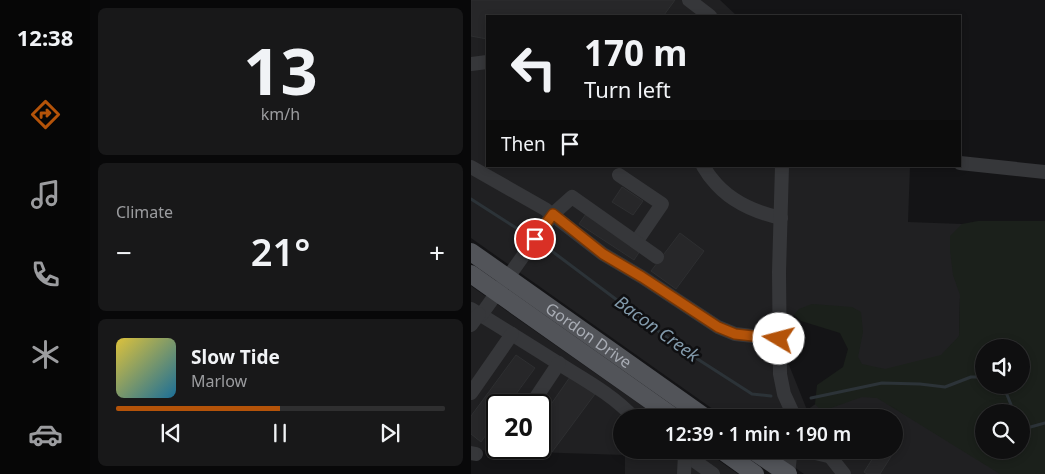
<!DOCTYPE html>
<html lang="en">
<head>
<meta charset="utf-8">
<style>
	body { margin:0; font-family:"Noto Sans",sans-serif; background:#181819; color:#f1f3f6; height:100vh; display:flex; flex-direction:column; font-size:19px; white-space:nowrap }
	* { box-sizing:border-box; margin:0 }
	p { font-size:16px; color:#9b9c9f }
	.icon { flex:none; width:28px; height:28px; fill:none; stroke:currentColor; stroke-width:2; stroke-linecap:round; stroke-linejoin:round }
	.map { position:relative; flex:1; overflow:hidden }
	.details { display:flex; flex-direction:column; gap:8px; padding:8px; background:#080809; width:381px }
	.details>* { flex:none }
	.hud { position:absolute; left:15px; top:15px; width:475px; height:152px; border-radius:0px; box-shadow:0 2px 8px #0003,0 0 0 1px #2f2f30; background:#0f0f10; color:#f1f3f6; overflow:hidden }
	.fabs { position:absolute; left:504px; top:339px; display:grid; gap:10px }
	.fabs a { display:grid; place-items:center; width:55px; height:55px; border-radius:50%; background:#0f0f10; box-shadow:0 2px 8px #0003,0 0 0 1px #2f2f30; font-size:25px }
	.speed { position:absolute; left:15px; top:394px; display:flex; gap:10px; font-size:25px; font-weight:700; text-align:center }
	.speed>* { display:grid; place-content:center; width:65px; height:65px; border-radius:50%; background:#0f0f10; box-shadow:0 2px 8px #0003,0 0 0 1px #2f2f30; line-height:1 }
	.speed .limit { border:2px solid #111; border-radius:8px; background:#fff; color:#111 }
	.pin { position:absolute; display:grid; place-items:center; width:42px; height:42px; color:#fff; margin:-21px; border:2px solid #fff; border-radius:50%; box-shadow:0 1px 5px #0007 }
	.me { position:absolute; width:55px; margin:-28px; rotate:278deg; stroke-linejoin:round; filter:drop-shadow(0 0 4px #0008) }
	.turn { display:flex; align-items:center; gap:18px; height:105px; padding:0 15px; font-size:22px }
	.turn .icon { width:65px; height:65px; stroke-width:2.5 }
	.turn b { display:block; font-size:35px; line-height:42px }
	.then { display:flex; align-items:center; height:48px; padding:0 15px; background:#0003; gap:10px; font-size:19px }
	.big { font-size:38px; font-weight:600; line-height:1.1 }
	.details .tile { flex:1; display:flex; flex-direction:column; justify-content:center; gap:8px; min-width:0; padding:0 18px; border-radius:8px; background:#181819 }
	.details .dial { align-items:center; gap:0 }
	.dial b { font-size:65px; line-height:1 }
	.song { display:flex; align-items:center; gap:15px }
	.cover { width:60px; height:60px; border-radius:8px; background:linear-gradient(135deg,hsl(50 70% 55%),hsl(200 70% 35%)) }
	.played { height:5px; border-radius:2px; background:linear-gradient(90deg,#b45309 50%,#2f2f30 50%) }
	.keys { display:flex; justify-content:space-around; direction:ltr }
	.heat { display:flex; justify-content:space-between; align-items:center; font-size:28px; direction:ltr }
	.trip { position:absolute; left:142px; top:409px; width:290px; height:50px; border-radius:25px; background:#0f0f10; box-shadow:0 2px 8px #0003,0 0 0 1px #2f2f30; font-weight:600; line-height:50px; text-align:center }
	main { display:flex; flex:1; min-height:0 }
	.tabs { display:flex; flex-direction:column; width:90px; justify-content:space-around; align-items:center; background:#060606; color:#9b9c9f }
	.tabs .icon { width:35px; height:35px }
	.tabs .active { color:#b45309 }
	.tabs b { font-size:22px; color:#f1f3f6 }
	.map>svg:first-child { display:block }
</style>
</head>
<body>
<main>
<nav class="tabs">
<b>12:38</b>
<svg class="icon active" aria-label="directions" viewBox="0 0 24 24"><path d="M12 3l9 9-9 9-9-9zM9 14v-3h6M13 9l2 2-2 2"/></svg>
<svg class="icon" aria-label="music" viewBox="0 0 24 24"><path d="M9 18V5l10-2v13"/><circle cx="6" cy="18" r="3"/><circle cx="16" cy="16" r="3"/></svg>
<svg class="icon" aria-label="phone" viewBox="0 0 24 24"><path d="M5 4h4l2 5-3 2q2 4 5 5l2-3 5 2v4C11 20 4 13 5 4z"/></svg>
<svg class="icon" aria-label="climate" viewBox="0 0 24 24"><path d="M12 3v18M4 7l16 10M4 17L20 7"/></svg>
<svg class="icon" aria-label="car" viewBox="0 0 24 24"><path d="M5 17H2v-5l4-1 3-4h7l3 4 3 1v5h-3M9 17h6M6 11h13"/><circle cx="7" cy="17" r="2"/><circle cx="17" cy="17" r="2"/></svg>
</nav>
<section class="details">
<div class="tile dial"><b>13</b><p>km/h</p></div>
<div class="tile"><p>Climate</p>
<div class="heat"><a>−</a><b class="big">21°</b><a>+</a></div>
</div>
<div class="tile">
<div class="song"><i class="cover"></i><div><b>Slow Tide</b><p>Marlow</p></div></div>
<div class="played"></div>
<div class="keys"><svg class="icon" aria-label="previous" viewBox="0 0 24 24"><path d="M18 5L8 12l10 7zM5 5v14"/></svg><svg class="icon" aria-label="pause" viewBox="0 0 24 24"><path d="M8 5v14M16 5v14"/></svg><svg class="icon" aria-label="next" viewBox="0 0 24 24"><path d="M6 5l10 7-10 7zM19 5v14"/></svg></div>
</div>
</section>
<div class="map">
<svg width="574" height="474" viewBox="0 0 574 474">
	<rect width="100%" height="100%" fill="#141416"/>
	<!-- built -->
	<g fill="#202022" fill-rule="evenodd">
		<path d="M0,0h249l17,16h-250v150h423l-2,56 54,2 -4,148 -109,8 157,94h-202l-34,-24h125v-32l-171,-1 -253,-179zM304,315l74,1 -1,65 -41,29 -18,-45 -15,-6z"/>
		<path d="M0,286l187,131 -36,1v32h82l34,24h-113v-19l-154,-5zM26,405h43v43h-43z"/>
	</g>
	<!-- green -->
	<path fill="#1b201b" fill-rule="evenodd" d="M507,221h67v253h-45l-123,-76 -15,-1 -31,11 -11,1 -5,-5 2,-19 26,-18 5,-18 -8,-16 -39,-12 -7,-6 5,-6 13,-5 40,3 9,5 2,20 -5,25 4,7 23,5 56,-14 18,-19 1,-41 -7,-20 -3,-25v-14l12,-12zM512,348h38v37h-38zM512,412h38v38h-38z"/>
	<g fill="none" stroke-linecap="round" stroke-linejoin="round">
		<!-- stream -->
		<g stroke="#2c3338" stroke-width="3">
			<path d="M0,199l50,32"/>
			<path d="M78,249l136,102 67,43 19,2"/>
			<path d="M527,385l7,5 9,22"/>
			<path d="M340,398l71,-15 38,1 25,3 26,-10h12"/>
			<path d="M550,422l6,6 18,-5"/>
		</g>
	</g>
	<!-- building -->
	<g fill="#272729" stroke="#2e2f31">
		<path d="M0,0h204l-11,15 2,1h-179v23l-16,-3z"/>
		<path d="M151,187l21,14 -10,14 -21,-13z"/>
		<path d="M115,214l54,37 -6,9 -55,-36z"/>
		<path d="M209,233l24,18 -28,38 -25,-18z"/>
		<path d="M45,355l19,13 -27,37h-11v14l-16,23 -10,-8v-18z"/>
		<path d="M99,377l25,17 -43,58 -12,-9v-23z"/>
		<path d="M407,450h12l-1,2 3,3 -12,19h-13l-3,-2z"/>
	</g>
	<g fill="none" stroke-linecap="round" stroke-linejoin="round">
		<!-- minor -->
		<g stroke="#36373a" stroke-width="14">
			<path d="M218,0l21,16"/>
			<path d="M0,64l16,-2"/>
			<path d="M489,163l85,9"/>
			<path d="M232,166c3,4 5,9 9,13 17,22 42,33 69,39"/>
			<path d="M311,166l-3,106 1,102 4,20 11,24"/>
			<path d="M0,167l74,42 58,45 39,23 76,50 17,7 45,5"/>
			<path d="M148,175l43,29 -26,38"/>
			<path d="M0,309c33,20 65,40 98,61 23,14 47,28 65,48"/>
			<path d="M10,315l72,-101 19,-17 85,60"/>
			<path d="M0,325l8,-11"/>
			<path d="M0,393l41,-59"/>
			<path d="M60,405l28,-42"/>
			<path d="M208,450l34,24"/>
			<path d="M332,450l25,6"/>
			<path d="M354,450l19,24"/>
			<path d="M0,453l5,1"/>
			<path d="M213,474l1,-20"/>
			<path d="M317,474l2,-18 3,-6"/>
		</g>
		<!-- major -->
		<g stroke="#525459" stroke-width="18">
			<path id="s1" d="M0,252l235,166"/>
			<path d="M0,274l204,144"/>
			<path d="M250,450l34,24"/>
			<path d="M281,450l36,24"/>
		</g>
	</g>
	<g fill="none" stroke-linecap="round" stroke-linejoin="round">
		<defs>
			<path id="route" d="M64,239l18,-25 50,40 39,23 76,50 17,7 44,5"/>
		</defs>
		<!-- route casing -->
		<use href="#route" stroke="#753606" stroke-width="12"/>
		<!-- route -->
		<use href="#route" stroke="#b45309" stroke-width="9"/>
	</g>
	<g text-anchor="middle" stroke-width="5" stroke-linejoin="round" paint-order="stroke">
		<!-- street labels -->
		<g font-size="16" fill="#a8acb4" stroke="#0f0f11">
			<text dy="6" stroke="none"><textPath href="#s1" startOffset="144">Gordon Drive</textPath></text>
		</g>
		<!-- water labels -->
		<g font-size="18" font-style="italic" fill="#829aab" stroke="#0f0f11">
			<text transform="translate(186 329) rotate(36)" y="6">Bacon Creek</text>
		</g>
	</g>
</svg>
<div class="fabs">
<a><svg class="icon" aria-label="sound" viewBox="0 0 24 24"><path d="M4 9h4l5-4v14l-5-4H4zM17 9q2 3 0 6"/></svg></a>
<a><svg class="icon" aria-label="search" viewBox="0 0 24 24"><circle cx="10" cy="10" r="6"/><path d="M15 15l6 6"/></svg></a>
</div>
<div class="speed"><div class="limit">20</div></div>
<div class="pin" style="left:64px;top:239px;background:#d93025"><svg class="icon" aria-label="arrive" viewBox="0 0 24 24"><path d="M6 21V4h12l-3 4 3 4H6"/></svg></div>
<svg class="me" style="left:308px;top:339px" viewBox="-20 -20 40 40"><circle r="19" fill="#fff"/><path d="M0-13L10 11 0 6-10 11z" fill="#b45309"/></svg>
<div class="trip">12:39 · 1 min · 190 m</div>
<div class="hud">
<div class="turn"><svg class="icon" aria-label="left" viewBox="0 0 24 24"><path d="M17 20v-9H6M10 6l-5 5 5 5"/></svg><div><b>170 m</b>Turn left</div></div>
<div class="then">Then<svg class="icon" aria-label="arrive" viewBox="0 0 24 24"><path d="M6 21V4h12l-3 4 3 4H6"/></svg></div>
</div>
</div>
</main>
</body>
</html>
